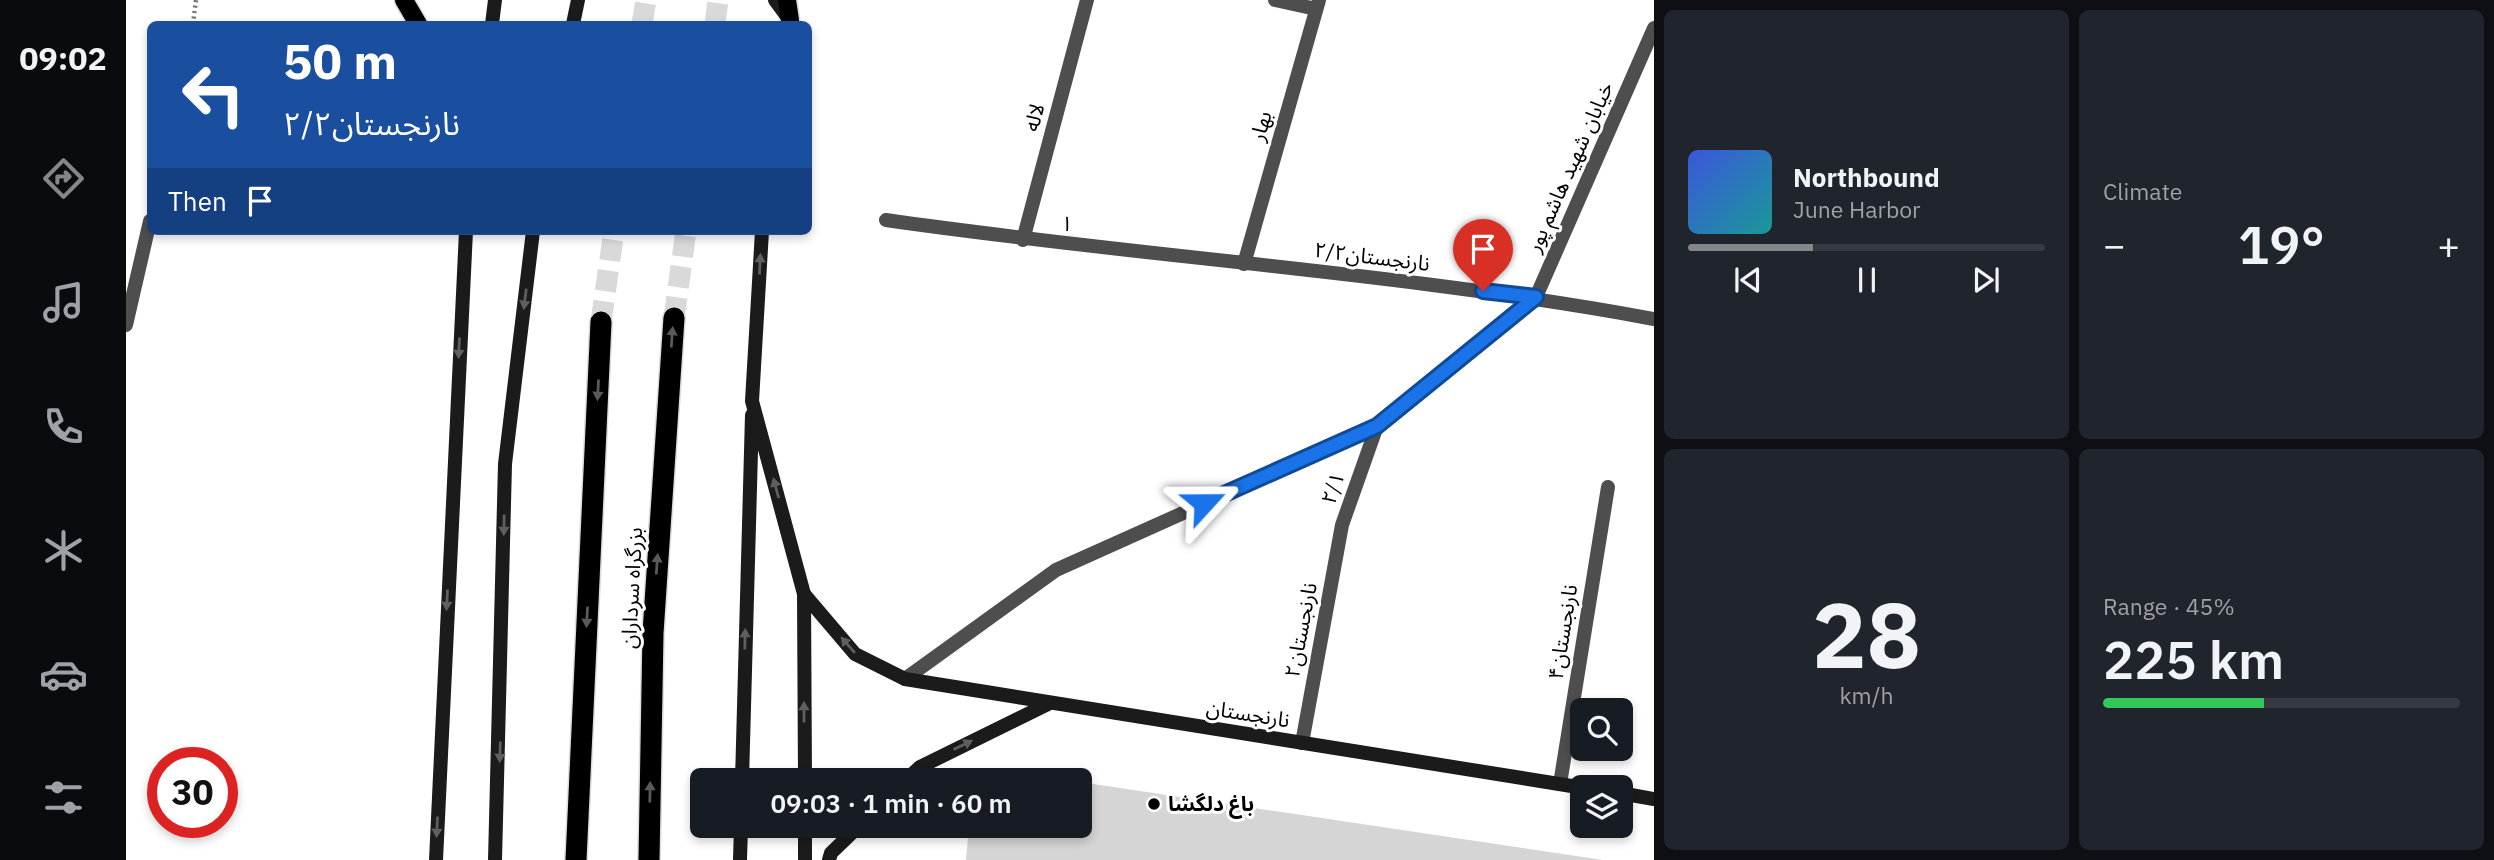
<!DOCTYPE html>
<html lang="en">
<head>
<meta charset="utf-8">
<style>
	body { margin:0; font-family:"IBM Plex Sans","Noto Sans Arabic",sans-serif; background:#20242c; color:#f1f3f6; height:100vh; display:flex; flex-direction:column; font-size:26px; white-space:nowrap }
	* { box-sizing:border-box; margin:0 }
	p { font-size:23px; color:#9ea1a6 }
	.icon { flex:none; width:38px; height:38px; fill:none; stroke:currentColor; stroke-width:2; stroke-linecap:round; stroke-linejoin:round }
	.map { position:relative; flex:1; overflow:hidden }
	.sheet { display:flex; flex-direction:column; gap:10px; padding:10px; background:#0d0f14; width:840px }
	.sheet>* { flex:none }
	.top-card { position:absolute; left:21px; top:21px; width:665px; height:214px; border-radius:10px; box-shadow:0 4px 10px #0003; background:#1a4fa0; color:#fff; overflow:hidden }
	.buttons { position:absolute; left:1444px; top:698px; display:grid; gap:14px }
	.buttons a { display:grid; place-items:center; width:63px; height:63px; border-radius:10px; background:#171b24; box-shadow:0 4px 10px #0003; font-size:35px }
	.speed { position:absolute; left:21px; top:747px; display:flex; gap:14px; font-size:35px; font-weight:700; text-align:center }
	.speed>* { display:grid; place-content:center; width:91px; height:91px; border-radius:50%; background:#171b24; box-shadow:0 4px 10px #0003; line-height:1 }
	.speed .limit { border:10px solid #d22; background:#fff; color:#111 }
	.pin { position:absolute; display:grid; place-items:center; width:60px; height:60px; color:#fff; margin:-72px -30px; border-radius:50% 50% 50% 0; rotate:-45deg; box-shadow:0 0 7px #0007 }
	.pin .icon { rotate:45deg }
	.me { position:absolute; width:77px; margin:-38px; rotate:66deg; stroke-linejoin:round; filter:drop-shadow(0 0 5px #0008) }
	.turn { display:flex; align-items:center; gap:24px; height:147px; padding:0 21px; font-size:32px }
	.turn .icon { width:91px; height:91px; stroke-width:2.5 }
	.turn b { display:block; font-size:49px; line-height:60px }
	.then { display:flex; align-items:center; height:66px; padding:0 21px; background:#0003; gap:14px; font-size:26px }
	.big { font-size:52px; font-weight:600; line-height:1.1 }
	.sheet .card { flex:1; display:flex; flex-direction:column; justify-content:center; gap:10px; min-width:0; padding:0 24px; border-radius:10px; background:#20242c }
	.sheet .dial { align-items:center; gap:0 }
	.dial b { font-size:91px; line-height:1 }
	.song { display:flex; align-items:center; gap:21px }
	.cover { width:84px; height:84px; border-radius:10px; background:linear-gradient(135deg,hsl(230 70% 55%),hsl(180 70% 35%)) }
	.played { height:7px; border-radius:4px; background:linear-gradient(90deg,#858687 35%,#363941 35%) }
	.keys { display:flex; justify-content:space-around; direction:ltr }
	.heat { display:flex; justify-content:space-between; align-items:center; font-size:38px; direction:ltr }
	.charge { height:10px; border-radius:5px; background:linear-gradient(90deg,#34c759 45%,#363941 0) }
	.sheet .tiles { flex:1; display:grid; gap:10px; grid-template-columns:repeat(2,1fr) }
	.trip { position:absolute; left:564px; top:768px; width:402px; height:70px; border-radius:10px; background:#171b24; box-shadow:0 4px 10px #0003; font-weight:600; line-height:70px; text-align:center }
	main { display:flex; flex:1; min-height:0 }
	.menu { display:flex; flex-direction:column; width:126px; justify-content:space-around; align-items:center; background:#090b0e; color:#9ea1a6 }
	.menu .icon { width:49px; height:49px }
	.menu .current { color:#858687 }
	.menu b { font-size:32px; color:#f1f3f6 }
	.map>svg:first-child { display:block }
</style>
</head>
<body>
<main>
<nav class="menu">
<b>09:02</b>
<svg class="icon current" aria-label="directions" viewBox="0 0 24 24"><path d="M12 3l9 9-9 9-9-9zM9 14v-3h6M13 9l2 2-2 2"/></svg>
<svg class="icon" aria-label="music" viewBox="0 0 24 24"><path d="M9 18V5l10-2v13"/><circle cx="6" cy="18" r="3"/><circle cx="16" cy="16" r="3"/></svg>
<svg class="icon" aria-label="phone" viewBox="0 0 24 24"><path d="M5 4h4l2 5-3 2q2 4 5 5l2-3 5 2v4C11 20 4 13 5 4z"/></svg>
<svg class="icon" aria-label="climate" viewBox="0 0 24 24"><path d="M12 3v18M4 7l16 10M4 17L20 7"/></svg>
<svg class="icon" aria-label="car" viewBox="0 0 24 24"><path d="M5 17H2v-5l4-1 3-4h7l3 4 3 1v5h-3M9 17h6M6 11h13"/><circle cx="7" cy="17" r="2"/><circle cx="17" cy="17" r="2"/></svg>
<svg class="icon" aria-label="filters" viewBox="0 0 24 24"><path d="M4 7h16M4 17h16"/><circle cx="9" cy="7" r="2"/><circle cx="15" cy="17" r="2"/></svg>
</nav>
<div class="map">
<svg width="1528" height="860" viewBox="0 0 1528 860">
	<rect width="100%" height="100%" fill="#fff"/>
	<!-- green -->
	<g fill="#d5d5d5">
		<path d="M879,771l66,9h-75z"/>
		<path d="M954,782l523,78h-637l3,-34h111z"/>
	</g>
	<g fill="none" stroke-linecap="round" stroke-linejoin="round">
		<!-- highway-tunnel -->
		<g stroke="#d9d9d9" stroke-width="21" stroke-dasharray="21 10" stroke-linecap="butt">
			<path d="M516,24l4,-24"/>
			<path d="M589,24l3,-24"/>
			<path d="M548,318l12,-87"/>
			<path d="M475,322l13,-91"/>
		</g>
		<defs>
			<g id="primary">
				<path d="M278,0l14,24"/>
				<path d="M661,0l3,20"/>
			</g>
			<g id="highway">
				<path d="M450,860l25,-538"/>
				<path d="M523,860l4,-227 21,-315"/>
			</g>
		</defs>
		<!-- primary casing -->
		<use href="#primary" stroke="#dbdbdb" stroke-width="21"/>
		<!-- highway casing -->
		<use href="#highway" stroke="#dbdbdb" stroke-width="24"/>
		<!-- path -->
		<path stroke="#707070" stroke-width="4.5" stroke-dasharray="2 3.5" stroke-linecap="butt" d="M67,24l3,-24"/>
		<!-- street -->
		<g stroke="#4e4e4e" stroke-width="14">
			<path d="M1149,0l41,9"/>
			<path d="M760,220c256,37 514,52 768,99"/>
			<path d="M897,240l64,-240"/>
			<path d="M1118,264l75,-264"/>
			<path d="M0,325l24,-104"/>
			<path d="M779,679l151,-109 321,-144 159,-129 118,-269"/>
			<path d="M1176,743l40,-218 35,-99"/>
			<path d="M1434,784l48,-297"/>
		</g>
		<!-- secondary -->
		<g stroke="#1b1b1b" stroke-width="14">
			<path d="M649,0l14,19"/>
			<path d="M366,24l3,-24"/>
			<path d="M447,24l5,-24"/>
			<path d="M636,231l-10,170 52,193 1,186"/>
			<path d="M678,594l51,60 50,25 679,109"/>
			<path d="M616,780l10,-365"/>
			<path d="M780,780l14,-13 128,-63"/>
			<path d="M1494,793l34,6"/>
			<path d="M679,826v34"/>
			<path d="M310,860l30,-629"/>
			<path d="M369,860l10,-396 28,-233"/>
			<path d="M614,860l1,-34"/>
			<path d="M703,860l2,-7 28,-27"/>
		</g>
		<!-- primary -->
		<use href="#primary" stroke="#000" stroke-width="18"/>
		<!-- highway -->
		<use href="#highway" stroke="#000" stroke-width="21"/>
	</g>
	<!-- one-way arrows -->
	<defs><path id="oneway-solid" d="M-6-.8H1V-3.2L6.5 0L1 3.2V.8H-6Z" transform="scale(1.75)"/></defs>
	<g fill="#5f5f5f">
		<use href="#oneway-solid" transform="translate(634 264) rotate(-87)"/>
		<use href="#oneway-solid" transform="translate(399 299) rotate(97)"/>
		<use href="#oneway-solid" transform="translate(333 348) rotate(93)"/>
		<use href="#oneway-solid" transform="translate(650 488) rotate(-105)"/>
		<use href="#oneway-solid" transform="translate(378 525) rotate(91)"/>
		<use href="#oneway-solid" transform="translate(321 600) rotate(93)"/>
		<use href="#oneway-solid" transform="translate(619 639) rotate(-89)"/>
		<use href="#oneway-solid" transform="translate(722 645) rotate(-131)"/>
		<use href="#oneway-solid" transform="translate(678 712) rotate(-90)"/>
		<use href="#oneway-solid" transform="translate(837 745) rotate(-26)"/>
		<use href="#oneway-solid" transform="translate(374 752) rotate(92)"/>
		<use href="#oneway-solid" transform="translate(311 827) rotate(93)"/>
	</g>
	<g fill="#595959">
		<use href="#oneway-solid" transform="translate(546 337) rotate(-86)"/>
		<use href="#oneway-solid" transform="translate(472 390) rotate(93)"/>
		<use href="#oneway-solid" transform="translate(531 564) rotate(-86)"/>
		<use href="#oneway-solid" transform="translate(461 617) rotate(93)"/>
		<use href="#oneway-solid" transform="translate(524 792) rotate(-89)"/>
	</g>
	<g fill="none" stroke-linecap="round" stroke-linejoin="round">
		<defs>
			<path id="route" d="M1078,503l173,-77 159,-129 -53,-6"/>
		</defs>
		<!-- route casing -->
		<use href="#route" stroke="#114b97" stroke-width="18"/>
		<!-- route -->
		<use href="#route" stroke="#1a73e8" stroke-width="12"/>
	</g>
	<!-- markers -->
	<circle fill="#000" stroke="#fff" stroke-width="2.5" cx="1028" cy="804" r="7"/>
	<g text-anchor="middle" stroke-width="6" stroke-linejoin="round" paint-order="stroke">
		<!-- street labels -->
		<g font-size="21" fill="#000" stroke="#fff">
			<text transform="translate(909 115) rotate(-75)" y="7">لاله ‍</text>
			<text transform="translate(1135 126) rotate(-74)" y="7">بهار</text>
			<text transform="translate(1444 167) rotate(-66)" y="7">خیابان شهید هاشم پور</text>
			<text transform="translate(941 224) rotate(6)" y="7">۱</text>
			<text transform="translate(1246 257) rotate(7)" y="7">۲/۲نارنجستان</text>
			<text transform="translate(1207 488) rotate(-71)" y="7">۲/۱</text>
			<text transform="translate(506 588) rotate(-87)" y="7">بزرگراه سرداران</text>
			<text transform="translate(1175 630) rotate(-79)" y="7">۲نارنجستان</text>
			<text transform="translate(1437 632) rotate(-81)" y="7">۴نارنجستان</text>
			<text transform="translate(1122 714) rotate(9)" y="7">نارنجستان</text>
		</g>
		<!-- poi labels -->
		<g font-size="21" font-weight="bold" fill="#000" stroke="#fff" text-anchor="start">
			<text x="1042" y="811">باغ دلگشا</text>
		</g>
	</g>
</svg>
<div class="buttons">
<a><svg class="icon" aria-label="search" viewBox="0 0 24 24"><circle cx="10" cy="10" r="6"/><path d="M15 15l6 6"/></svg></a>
<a><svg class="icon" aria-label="layers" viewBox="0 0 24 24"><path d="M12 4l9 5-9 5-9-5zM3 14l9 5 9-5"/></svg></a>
</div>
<div class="speed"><div class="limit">30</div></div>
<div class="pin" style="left:1357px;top:291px;background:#d93025"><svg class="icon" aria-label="arrive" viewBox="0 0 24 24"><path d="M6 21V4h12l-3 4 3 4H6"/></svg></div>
<svg class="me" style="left:1078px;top:503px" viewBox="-20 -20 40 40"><path d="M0-17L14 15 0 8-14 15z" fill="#1a73e8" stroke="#fff" stroke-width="4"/></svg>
<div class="trip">09:03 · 1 min · 60 m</div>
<div class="top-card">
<div class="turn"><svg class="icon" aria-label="left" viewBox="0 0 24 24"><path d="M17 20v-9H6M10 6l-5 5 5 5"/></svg><div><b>50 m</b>۲/۲نارنجستان</div></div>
<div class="then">Then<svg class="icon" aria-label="arrive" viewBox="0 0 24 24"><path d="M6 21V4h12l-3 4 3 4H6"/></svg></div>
</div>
</div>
<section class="sheet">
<div class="tiles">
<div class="card">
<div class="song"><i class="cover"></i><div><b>Northbound</b><p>June Harbor</p></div></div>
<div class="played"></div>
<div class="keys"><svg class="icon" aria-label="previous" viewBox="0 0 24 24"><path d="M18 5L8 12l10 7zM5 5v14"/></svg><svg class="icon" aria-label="pause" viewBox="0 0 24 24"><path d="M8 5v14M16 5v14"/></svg><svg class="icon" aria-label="next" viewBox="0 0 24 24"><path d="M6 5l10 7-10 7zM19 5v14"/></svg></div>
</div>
<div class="card"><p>Climate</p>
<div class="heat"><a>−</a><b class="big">19°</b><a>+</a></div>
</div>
<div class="card dial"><b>28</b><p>km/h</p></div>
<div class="card"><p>Range · 45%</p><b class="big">225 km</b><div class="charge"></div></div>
</div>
</section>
</main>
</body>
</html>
